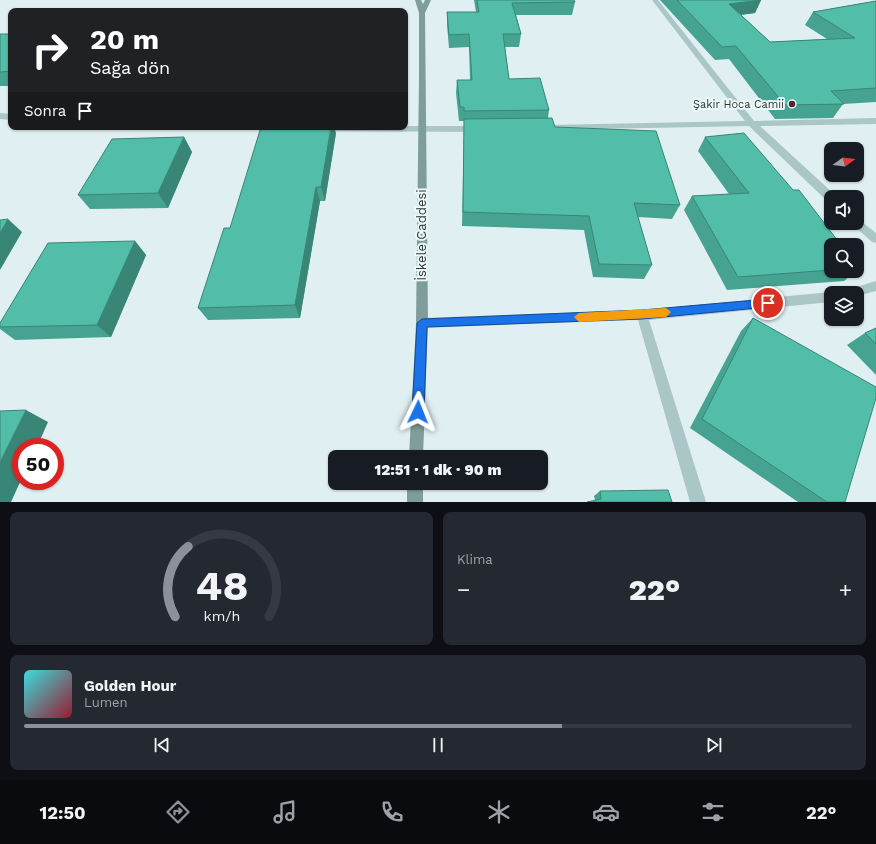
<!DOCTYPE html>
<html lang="tr">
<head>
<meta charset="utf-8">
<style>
	body { margin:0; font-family:"Work Sans",sans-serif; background:#242831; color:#f1f3f6; height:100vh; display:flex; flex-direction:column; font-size:15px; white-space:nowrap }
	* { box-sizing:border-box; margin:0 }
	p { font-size:13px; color:#9ea1a6 }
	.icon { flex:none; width:22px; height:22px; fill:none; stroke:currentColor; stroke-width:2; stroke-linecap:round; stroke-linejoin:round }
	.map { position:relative; height:502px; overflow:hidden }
	.details { display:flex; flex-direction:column; gap:10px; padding:10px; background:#0d0f14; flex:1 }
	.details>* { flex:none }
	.hud { position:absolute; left:8px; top:8px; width:400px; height:122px; border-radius:8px; box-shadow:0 1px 3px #0004; background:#202124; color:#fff; overflow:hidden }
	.needle { width:26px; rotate:75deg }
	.buttons { position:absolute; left:824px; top:142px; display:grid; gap:8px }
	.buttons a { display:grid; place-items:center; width:40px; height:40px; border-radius:8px; background:#171b24; box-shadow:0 1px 3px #0004; font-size:20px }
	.speed { position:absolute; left:12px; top:438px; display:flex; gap:8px; font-size:20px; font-weight:700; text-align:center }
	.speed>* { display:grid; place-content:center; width:52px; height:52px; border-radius:50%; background:#171b24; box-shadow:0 1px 3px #0004; line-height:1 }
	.speed .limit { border:6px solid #d22; background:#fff; color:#111 }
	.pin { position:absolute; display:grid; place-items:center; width:34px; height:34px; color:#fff; margin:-17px; border:2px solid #fff; border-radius:50%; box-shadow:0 1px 4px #0007 }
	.me { position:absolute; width:44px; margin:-22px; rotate:2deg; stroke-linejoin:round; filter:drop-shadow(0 0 3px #0008) }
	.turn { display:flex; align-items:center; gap:14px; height:84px; padding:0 16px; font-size:18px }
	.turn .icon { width:52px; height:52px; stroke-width:2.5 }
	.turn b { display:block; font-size:28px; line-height:34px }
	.then { display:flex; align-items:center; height:38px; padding:0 16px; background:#0003; gap:8px; font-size:15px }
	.big { font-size:30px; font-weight:800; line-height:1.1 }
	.details .tile { flex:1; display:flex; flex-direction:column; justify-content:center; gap:6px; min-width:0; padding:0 14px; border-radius:8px; background:#242831 }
	.details .dial { align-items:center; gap:0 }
	.dial svg { height:104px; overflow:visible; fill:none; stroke:#363941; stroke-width:7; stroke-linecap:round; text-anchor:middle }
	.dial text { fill:#f1f3f6; stroke:none }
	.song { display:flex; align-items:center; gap:12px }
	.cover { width:48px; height:48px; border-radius:6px; background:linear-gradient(135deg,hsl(180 70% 55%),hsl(350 70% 35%)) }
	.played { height:4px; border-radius:2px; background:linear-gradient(90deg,#8c9099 65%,#363941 65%) }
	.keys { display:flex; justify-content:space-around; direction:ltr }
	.heat { display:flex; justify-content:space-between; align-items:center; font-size:22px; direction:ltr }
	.details .tiles { flex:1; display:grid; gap:10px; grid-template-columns:1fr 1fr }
	.tile:last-child { grid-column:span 2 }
	.trip { position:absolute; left:328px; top:450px; width:220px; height:40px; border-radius:8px; background:#171b24; box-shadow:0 1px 3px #0004; font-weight:800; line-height:40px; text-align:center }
	.tab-bar { display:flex; height:64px; justify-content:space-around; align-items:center; background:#090b0e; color:#9ea1a6 }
	.tab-bar .icon { width:28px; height:28px }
	.tab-bar .active { color:#8c9099 }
	.tab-bar b { font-size:18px; color:#f1f3f6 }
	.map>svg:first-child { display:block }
</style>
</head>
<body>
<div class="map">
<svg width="876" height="502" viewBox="0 0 876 502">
	<rect width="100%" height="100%" fill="#e0f0f2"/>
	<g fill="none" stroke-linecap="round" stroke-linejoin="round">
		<!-- minor -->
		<g fill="#aac6c6" fill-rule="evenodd">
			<path d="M652,0h6l96,121 122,-3v6l-116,2 75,69v2h-4v5l-4,-1 -78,-75 -203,4 -1,-2 4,-3 196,-4z"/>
			<path d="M0,113l11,1v6l-11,-1z"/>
			<path d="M405,126h72l4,3 -4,3 -156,-1 -4,-3z"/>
			<path d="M253,127h27c-4,5 -23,5 -27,0z"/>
			<path d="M857,218l19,15v10l-4,-1 -19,-17 -1,-2h5z"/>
			<path d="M876,281v10l-19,5v-3h-12l2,-3z"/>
			<path d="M831,292l3,1h-3v9l-182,18 57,182h-16l-52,-182 -216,8 -4,-1 -2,-4 2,-4 4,-1 220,-8z"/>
		</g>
		<!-- secondary -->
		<g fill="#7e9d9b" fill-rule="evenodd">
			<path d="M415,0h6l2,4 2,-4h6l-6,13 3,310 -5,134h-14l7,-134 3,-246v-64z"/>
			<rect x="407" y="483" width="16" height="19"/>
		</g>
	</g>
	<!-- wall -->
	<g fill="#47a391">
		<path d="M474,0h100l1,2 -3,13h-56l5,19 -2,13h-14l4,32 40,31 -1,8 7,9 125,78 -8,14 -34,-2 14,48 -8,14 -51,-2 -9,-47 -122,-4 2,-101v-4h-5l-3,-28 1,-13h13l-1,-33 -20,1 -2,-23v-13h29z"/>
		<path d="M660,0h101l-6,13 -14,2 29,27 57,-3 -22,-14 8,-13 63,-11v101l-33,2 -10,14 -58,1 -46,-60 -14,1z"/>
		<rect x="0" y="34" width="11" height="52"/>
		<path d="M336,133l-11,68h-5l-20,117 -92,2 -10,-12 32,-80z"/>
		<path d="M184,137l8,15 -24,56 -78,1 -12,-14z"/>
		<path d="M705,137l126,108v26h25l-12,10 -117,9 -43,-80 8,-14 37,-2 -31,-43z"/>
		<path d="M135,241l11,14 -35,82 -96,3 -15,-11v-6z"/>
		<path d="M753,318l92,184h-47l-108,-74 51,-97z"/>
		<path d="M876,328v47l-29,-30 18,-12z"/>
		<path d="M600,491l72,11 -77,-2 -1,-4z"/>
	</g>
	<!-- shaded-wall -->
	<g fill="#398576">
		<path d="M761,0l-6,13 -32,4 6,-13z"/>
		<path d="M331,127h3l2,6 -11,68 -4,-14z"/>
		<path d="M184,137l8,15 -24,56 -10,-15z"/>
		<path d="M316,187l4,14 -20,117 -5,-13z"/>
		<path d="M8,219l14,13 -22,38v-37z"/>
		<path d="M135,241l11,14 -35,82 -14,-12z"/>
		<path d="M26,410l22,12 -11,25h-16v33l-10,22h-11v-40z"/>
	</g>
	<!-- building -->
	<g fill="#52bea9" stroke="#398576">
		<path d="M477,0h97l1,2 -63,1 9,31h-18l6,45 31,-1 9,32 -85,1v-4h-4l-3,-27h15l-3,-46 -20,1 -2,-23h32z"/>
		<path d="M677,0h84l-32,4 41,38 85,-4 -42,-26 63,-11v87l-45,3 13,13 -59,1 -49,-59 -14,1z"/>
		<path d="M0,34h11v37l-11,1z"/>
		<path d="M552,118l3,9 101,4 24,74 -46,-2 18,62 -53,-1 -10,-48 -126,-4 1,-93z"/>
		<path d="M261,127h70l-10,60h-5l-21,118 -97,3 26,-80h6z"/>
		<path d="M744,133l49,57h6l42,55h-10v25l-93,7 -46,-81 57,-3 -44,-56z"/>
		<path d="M184,137l-26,56 -80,2 34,-56z"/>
		<path d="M8,219l-8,14v-13z"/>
		<path d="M135,241l-38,84 -97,2v-4l48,-80z"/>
		<path d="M753,318l123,69v11l-31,104h-18l-125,-83z"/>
		<path d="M876,328v16l-11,-11z"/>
		<path d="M26,410l-26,52v-51z"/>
		<path d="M668,490l4,12h-85l14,-3 -1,-8z"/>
	</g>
	<!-- route -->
	<path fill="#1a73e8" stroke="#114b97" d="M768,299l5,4 -5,4 -126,12 -215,8 -3,85 -2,4 -4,2 -4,-2 -2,-4 5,-89 5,-4 220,-9z"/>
	<!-- slow -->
	<path fill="#f59e0b" d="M666,308l5,4 -5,5 -87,5 -5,-5 5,-4z"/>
	<!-- markers -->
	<circle fill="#572336" stroke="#edf8f9" stroke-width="1.5" cx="792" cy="104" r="4"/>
	<g text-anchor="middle" stroke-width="4" stroke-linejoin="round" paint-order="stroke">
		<!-- far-poi labels -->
		<g font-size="11" fill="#2b3837" stroke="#edf8f9" text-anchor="end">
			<text x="784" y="108">Şakir Hoca Camii</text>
		</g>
		<!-- street labels -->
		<g font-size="13" fill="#2b3837" stroke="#edf8f9">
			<text transform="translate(421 235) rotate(-90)" y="5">İskele Caddesi</text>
		</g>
	</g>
</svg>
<div class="buttons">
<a><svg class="needle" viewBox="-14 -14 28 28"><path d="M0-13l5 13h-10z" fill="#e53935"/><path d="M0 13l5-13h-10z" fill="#9ea1a6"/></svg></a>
<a><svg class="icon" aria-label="sound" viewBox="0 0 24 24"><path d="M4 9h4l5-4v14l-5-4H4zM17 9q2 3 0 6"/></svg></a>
<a><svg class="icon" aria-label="search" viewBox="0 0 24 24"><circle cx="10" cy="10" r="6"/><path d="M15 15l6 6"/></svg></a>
<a><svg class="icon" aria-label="layers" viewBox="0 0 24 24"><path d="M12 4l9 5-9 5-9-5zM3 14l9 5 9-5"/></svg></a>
</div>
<div class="speed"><div class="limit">50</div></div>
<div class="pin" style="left:768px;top:303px;background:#d93025"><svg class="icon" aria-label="arrive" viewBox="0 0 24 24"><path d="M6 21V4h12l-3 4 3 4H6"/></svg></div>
<svg class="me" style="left:418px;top:412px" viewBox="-20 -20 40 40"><path d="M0-17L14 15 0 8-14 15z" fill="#1a73e8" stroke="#fff" stroke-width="4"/></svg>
<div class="trip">12:51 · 1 dk · 90 m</div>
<div class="hud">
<div class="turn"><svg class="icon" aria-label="right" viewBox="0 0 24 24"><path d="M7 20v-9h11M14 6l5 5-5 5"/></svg><div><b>20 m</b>Sağa dön</div></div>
<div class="then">Sonra<svg class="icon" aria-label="arrive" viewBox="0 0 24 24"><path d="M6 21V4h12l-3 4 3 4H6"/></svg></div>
</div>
</div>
<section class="details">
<div class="tiles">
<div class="tile dial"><svg viewBox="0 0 100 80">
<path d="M14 69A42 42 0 1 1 86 69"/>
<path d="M14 69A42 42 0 0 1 24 15" stroke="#8c9099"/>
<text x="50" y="56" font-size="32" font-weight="700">48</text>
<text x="50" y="72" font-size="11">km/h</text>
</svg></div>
<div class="tile"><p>Klima</p>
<div class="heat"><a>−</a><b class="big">22°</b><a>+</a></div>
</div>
<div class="tile">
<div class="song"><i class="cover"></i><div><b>Golden Hour</b><p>Lumen</p></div></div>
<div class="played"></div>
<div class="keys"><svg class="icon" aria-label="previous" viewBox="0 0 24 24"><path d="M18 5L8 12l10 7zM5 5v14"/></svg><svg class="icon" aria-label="pause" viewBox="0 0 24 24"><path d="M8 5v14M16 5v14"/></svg><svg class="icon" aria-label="next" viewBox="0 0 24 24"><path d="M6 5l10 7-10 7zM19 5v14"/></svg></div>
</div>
</div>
</section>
<nav class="tab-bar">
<b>12:50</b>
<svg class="icon active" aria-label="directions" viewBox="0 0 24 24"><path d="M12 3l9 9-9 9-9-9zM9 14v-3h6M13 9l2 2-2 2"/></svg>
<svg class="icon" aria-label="music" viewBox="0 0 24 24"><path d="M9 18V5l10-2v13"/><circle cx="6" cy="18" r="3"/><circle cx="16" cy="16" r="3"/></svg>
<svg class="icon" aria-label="phone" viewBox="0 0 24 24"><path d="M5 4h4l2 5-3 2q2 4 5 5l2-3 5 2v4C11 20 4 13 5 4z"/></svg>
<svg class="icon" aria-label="climate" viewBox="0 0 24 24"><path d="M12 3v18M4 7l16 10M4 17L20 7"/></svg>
<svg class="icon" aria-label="car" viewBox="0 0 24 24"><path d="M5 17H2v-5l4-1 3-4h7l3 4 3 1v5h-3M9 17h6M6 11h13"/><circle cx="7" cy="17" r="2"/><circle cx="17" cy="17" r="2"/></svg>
<svg class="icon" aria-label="filters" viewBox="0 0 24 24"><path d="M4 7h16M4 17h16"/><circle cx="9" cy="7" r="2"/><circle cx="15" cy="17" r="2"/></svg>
<b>22°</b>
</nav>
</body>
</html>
